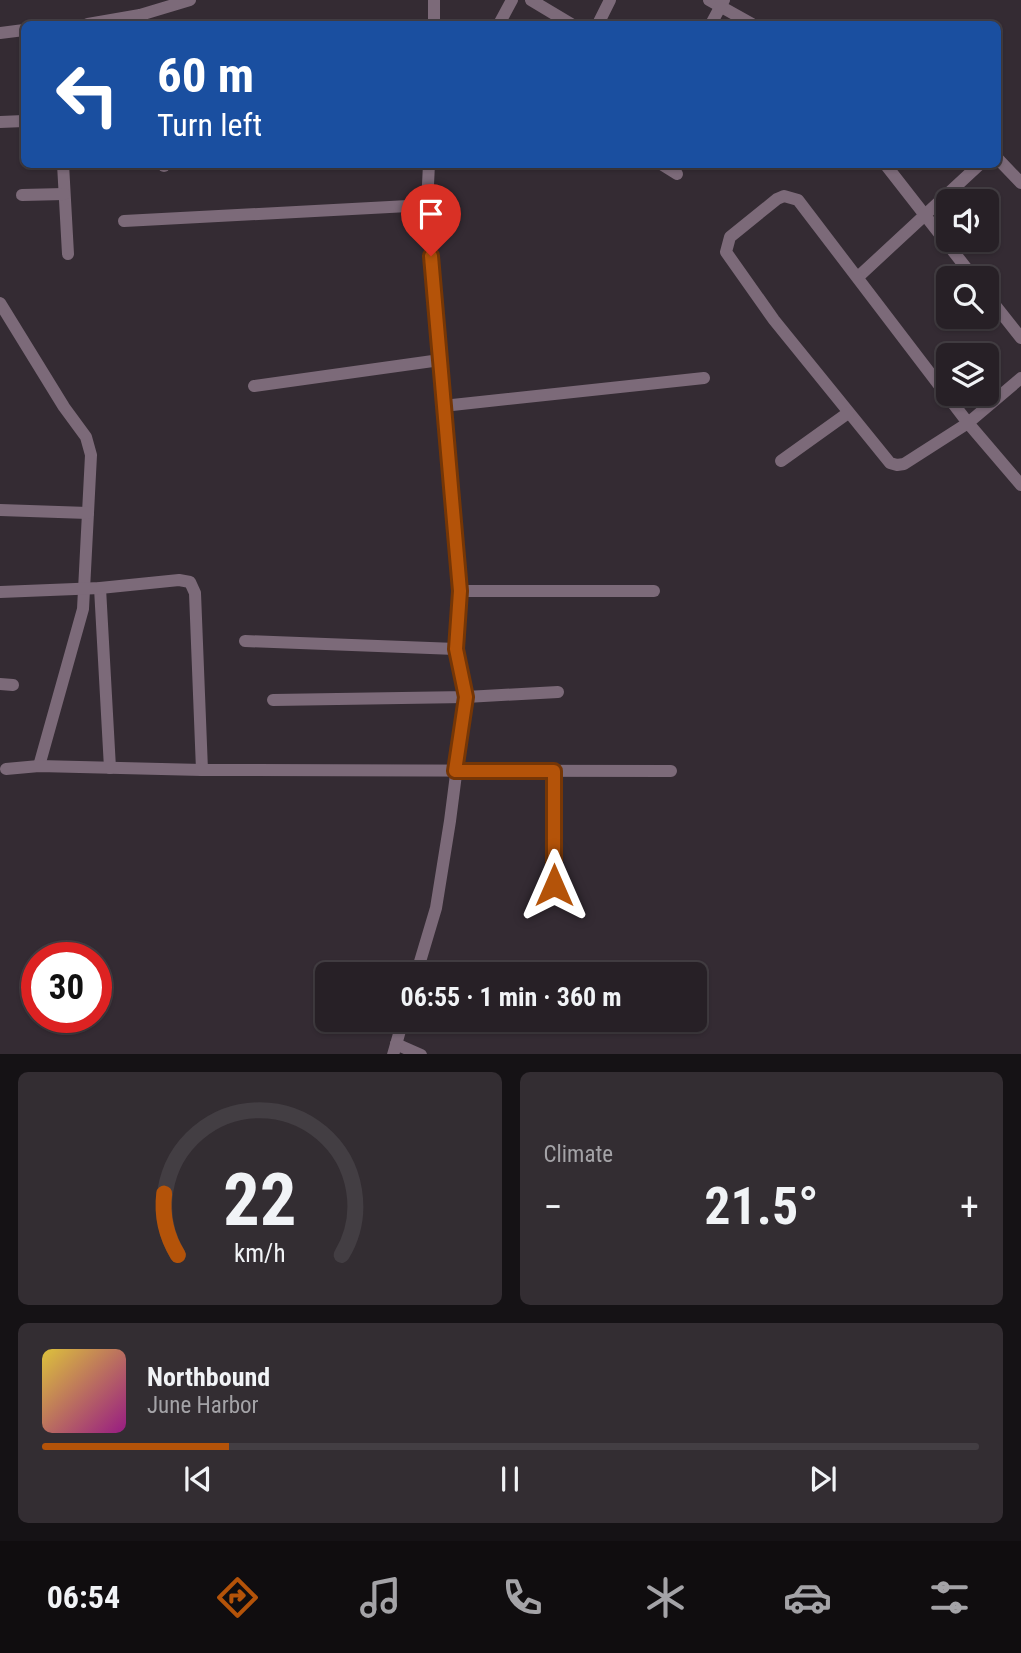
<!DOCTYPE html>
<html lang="en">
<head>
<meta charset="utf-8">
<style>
	body { margin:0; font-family:"Roboto Condensed",sans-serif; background:#332d32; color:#f1f3f6; height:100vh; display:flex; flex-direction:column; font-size:26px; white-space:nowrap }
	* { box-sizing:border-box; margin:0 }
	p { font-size:23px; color:#a4a3a7 }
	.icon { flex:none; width:38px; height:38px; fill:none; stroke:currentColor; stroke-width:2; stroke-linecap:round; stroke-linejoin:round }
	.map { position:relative; height:1054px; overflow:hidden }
	.details { display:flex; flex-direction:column; gap:18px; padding:18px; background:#151215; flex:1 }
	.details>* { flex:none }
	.top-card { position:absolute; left:21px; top:21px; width:980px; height:147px; border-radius:10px; box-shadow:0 2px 5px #0004,0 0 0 2px #433e43; background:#1a4fa0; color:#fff; overflow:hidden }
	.fabs { position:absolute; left:936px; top:189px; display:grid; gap:14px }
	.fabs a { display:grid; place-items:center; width:63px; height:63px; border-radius:10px; background:#272026; box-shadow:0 2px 5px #0004,0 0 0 2px #433e43; font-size:35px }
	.speed { position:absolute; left:21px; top:942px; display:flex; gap:14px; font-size:35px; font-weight:700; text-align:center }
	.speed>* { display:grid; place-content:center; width:91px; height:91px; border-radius:50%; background:#272026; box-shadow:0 2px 5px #0004,0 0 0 2px #433e43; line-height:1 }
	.speed .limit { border:10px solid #d22; background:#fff; color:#111 }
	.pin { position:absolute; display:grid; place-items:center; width:60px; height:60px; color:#fff; margin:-72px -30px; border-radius:50% 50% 50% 0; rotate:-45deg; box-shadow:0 0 7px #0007 }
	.pin .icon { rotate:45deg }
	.me { position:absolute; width:77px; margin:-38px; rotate:0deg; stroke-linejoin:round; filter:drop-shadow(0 0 5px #0008) }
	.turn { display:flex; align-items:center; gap:24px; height:147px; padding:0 21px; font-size:32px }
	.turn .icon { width:91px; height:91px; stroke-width:2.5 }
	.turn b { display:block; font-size:49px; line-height:60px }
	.big { font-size:52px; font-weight:700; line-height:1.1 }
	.details .card { flex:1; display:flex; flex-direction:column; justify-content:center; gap:10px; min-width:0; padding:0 24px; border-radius:10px; background:#332d32 }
	.details .dial { align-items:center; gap:0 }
	.dial svg { height:182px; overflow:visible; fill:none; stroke:#433e43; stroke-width:7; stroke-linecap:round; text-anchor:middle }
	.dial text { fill:#f1f3f6; stroke:none }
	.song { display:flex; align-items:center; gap:21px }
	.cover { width:84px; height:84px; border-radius:10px; background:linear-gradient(135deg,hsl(50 70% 55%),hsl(310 70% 35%)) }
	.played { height:7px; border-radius:4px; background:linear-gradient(90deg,#b45309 20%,#433e43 20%) }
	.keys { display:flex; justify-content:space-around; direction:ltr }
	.heat { display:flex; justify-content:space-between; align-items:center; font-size:38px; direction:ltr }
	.details .tiles { flex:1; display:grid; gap:18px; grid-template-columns:1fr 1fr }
	.card:last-child { grid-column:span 2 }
	.trip { position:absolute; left:315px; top:962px; width:392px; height:70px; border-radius:10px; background:#272026; box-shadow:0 2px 5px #0004,0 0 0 2px #433e43; font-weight:700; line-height:70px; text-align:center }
	.menu { display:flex; height:112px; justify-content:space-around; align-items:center; background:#100d0f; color:#a4a3a7 }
	.menu .icon { width:49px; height:49px }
	.menu .on { color:#b45309 }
	.menu b { font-size:32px; color:#f1f3f6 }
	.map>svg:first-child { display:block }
</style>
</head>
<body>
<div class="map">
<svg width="1021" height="1055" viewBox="0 0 1021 1055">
	<rect width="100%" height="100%" fill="#342b33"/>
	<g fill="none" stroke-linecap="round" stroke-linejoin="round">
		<!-- minor -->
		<g stroke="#7c6a79" stroke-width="12">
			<path d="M531,0l40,24"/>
			<path d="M709,0l43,24"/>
			<path d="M88,24l52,-9 50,-15"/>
			<path d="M434,24v-24"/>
			<path d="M499,24l13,-24"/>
			<path d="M598,24l12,-24"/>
			<path d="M711,24l13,-24"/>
			<path d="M0,33l24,-3"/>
			<path d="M0,122l24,-1"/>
			<path d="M998,159l23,24"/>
			<path d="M63,164l5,90"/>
			<path d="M164,164v2"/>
			<path d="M661,164l16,10"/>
			<path d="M885,164l89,114"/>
			<path d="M22,195l42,-1"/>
			<path d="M124,221l303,-16"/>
			<path d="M858,277l122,-113"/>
			<path d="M987,295l34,43"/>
			<path d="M0,303l64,104 22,30 5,18 -8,154 -44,157"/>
			<path d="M1021,378l-53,45 -64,41 -7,1 -7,-2 -116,-143 -48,-68 4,-15 47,-38 7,-3 14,4 170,223 53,62"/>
			<path d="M254,386l186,-26"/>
			<path d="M443,406l261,-28"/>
			<path d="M781,461l67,-48"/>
			<path d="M0,510l88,3"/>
			<path d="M100,588l10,180"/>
			<path d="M460,591h194"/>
			<path d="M0,592l100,-4 79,-8 11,2 5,11 7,177"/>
			<path d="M245,641l211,8"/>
			<path d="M0,684l13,1"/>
			<path d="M273,700l193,-3 92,-5"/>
			<path d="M6,769l33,-3 163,4 469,1"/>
			<path d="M554,771v114"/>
			<path d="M416,975l20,-67 14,-87 16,-124 -10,-48 4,-58 -33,-386 2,-41"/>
			<path d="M396,1044l25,11"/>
			<path d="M393,1055l10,-35"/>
		</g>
	</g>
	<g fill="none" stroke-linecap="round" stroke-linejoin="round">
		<defs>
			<path id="route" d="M431,256l29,335 -4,58 10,48 -11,74h99v114"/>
		</defs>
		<!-- route casing -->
		<use href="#route" stroke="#753606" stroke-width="18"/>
		<!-- route -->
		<use href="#route" stroke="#b45309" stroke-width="12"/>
	</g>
</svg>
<div class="fabs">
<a><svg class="icon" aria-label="sound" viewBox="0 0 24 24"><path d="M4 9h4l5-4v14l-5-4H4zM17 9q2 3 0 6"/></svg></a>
<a><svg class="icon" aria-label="search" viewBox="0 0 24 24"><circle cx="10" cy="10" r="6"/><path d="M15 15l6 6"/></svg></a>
<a><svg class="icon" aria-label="layers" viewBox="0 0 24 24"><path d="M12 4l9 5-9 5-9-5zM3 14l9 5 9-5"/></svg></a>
</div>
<div class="speed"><div class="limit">30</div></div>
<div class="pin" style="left:431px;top:256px;background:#d93025"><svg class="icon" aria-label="arrive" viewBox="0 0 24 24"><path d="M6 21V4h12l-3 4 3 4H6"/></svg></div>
<svg class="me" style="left:554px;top:885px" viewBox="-20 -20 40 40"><path d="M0-17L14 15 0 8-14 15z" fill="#b45309" stroke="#fff" stroke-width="4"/></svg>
<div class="trip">06:55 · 1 min · 360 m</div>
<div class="top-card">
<div class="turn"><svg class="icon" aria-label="left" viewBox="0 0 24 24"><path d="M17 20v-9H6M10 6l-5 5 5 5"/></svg><div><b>60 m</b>Turn left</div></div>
</div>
</div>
<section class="details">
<div class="tiles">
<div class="card dial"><svg viewBox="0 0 100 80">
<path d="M14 69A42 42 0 1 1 86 69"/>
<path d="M14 69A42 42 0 0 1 8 42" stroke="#b45309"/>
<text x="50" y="56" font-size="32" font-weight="700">22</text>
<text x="50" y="72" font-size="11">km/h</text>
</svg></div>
<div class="card"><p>Climate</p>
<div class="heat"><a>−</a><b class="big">21.5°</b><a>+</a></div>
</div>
<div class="card">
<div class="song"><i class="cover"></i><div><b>Northbound</b><p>June Harbor</p></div></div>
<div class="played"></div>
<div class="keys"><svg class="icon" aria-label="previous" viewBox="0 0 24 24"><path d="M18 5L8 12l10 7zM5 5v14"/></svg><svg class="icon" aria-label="pause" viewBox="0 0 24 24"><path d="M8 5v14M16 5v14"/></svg><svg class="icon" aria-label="next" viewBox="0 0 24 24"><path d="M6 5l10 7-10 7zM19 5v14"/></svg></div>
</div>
</div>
</section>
<nav class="menu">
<b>06:54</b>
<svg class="icon on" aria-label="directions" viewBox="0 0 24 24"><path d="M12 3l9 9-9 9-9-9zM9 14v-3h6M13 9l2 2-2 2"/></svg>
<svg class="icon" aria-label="music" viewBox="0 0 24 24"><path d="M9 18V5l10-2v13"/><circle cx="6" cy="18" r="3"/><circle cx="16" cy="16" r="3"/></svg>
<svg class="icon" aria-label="phone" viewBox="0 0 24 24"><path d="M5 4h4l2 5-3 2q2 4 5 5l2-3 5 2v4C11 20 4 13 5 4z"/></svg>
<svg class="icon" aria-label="climate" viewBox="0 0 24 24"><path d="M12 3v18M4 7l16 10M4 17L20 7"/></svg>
<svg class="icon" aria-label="car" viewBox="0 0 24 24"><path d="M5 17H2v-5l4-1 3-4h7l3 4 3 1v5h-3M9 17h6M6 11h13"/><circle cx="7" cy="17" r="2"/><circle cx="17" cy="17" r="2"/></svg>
<svg class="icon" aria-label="filters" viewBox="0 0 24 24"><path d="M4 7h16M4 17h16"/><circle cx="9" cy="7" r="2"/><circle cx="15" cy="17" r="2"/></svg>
</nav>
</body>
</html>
